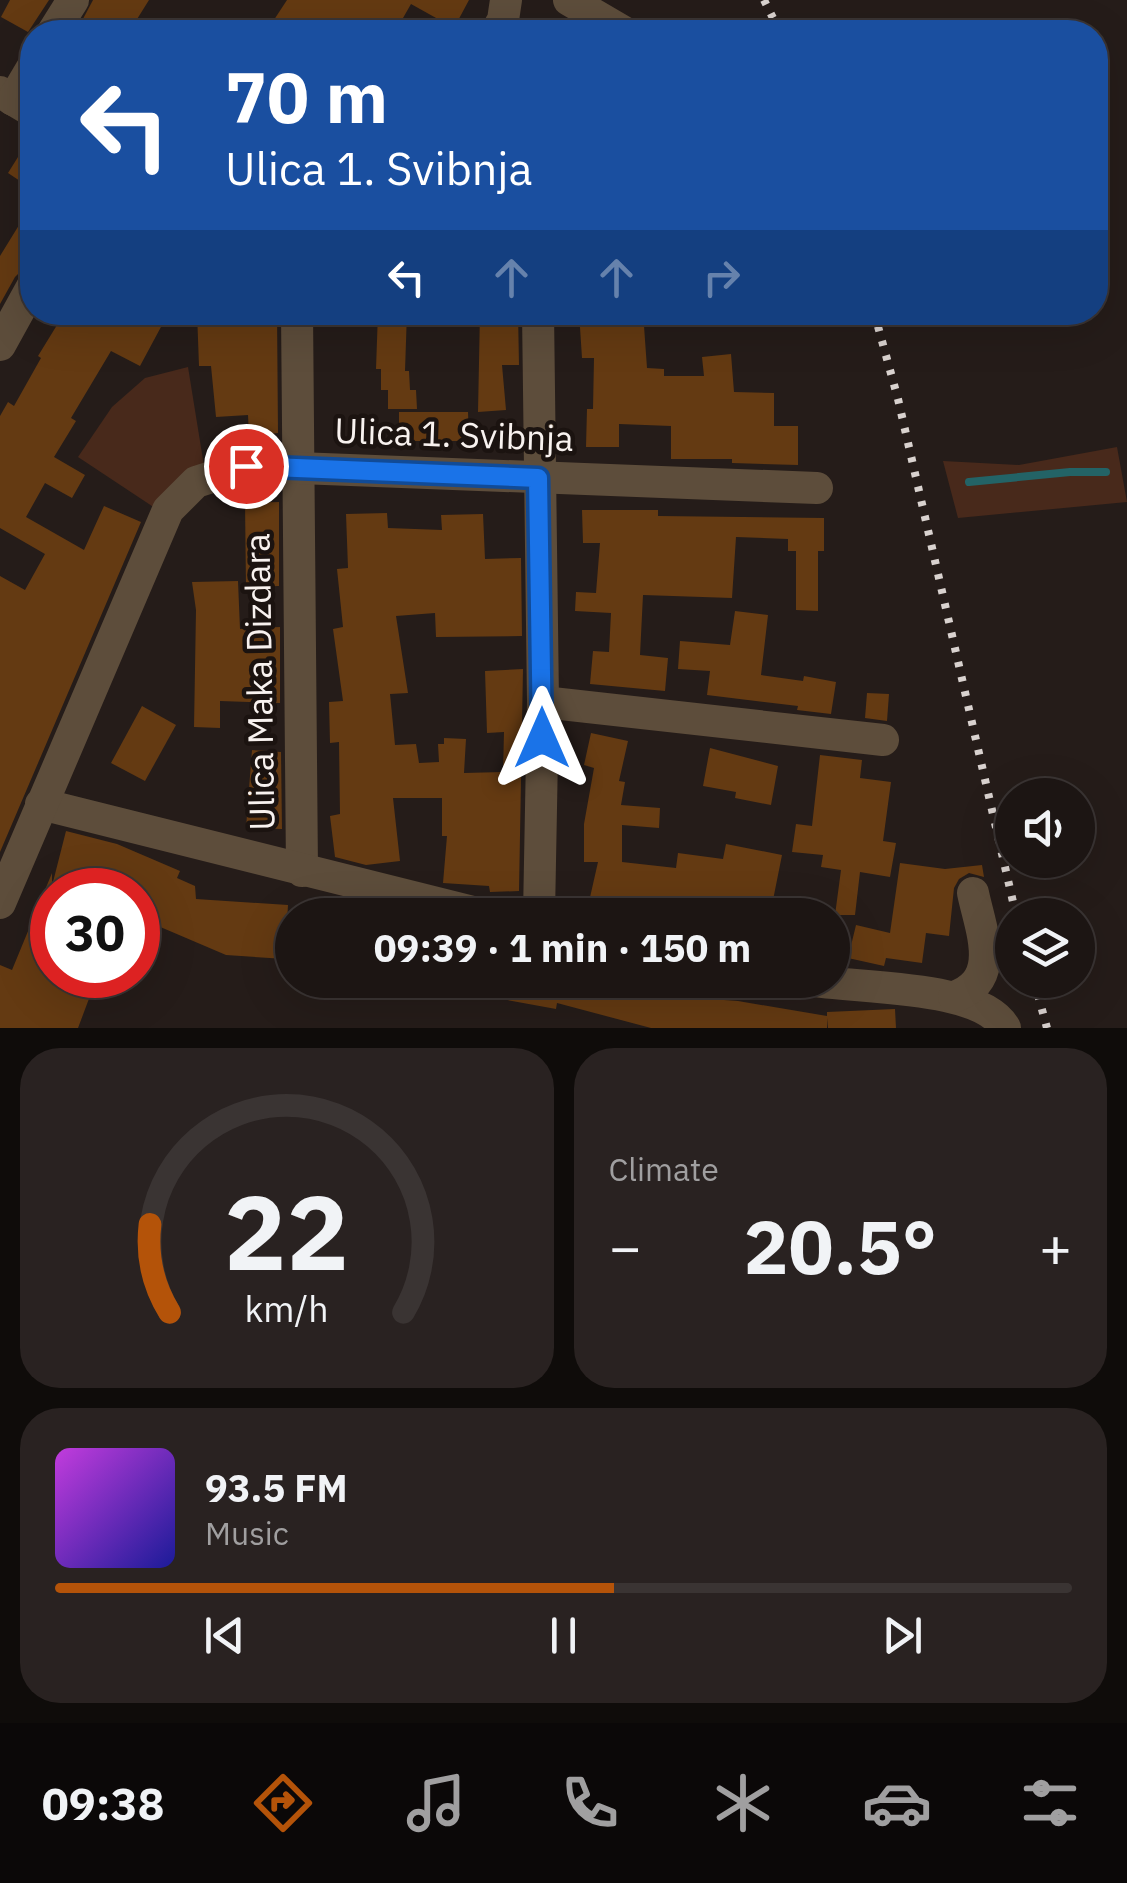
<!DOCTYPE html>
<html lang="en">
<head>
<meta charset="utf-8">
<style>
	body { margin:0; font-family:"IBM Plex Sans",sans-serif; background:#292221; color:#f1f3f6; height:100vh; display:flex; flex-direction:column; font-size:38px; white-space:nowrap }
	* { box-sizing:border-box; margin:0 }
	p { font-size:32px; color:#a09fa0 }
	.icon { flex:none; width:55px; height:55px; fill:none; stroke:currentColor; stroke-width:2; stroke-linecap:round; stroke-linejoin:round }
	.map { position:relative; height:1028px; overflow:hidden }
	.details { display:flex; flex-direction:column; gap:20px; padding:20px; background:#0f0c0a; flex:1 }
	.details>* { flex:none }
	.guide { position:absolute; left:20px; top:20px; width:1088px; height:305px; border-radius:40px; box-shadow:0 10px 40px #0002,0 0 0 2px #3a3433; background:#1a4fa0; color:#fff; overflow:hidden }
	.tools { position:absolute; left:995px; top:778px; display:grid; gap:20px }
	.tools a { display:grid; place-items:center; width:100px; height:100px; border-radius:50%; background:#1c1513; box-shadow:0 10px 40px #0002,0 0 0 2px #3a3433; font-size:50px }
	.speed { position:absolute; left:30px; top:868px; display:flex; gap:20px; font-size:50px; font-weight:700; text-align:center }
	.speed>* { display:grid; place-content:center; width:130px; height:130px; border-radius:50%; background:#1c1513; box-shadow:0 10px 40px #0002,0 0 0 2px #3a3433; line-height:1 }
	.speed .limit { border:15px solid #d22; background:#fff; color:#111 }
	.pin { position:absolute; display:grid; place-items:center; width:85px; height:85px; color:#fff; margin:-42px; border:5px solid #fff; border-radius:50%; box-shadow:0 2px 10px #0007 }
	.me { position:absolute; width:110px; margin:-55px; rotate:0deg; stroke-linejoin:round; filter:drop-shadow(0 0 8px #0008) }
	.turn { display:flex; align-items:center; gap:35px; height:210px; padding:0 40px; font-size:45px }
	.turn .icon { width:130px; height:130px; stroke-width:2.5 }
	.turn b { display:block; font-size:70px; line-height:85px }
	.lanes { display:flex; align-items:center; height:95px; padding:0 40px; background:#0003; justify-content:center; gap:50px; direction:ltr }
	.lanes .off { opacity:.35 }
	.big { font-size:75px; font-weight:700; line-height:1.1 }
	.details .card { flex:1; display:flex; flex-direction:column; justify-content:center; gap:15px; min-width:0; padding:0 35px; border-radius:40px; background:#292221 }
	.details .dial { align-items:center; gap:0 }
	.dial svg { height:260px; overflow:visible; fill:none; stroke:#3a3433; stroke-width:7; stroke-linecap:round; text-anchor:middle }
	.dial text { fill:#f1f3f6; stroke:none }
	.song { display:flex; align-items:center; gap:30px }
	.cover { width:120px; height:120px; border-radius:15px; background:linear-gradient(135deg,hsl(290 70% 55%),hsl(240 70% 35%)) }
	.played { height:10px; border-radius:5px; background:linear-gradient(90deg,#b45309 55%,#3a3433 55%) }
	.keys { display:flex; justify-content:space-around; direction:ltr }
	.heat { display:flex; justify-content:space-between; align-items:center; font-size:55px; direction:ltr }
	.details .tiles { flex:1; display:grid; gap:20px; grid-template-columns:1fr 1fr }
	.card:last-child { grid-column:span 2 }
	.trip { position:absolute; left:275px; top:898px; width:575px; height:100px; border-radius:50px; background:#1c1513; box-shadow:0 10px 40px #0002,0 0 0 2px #3a3433; font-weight:700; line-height:100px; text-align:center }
	.menu { display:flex; height:160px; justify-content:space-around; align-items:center; background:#0b0808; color:#a09fa0 }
	.menu .icon { width:70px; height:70px }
	.menu .selected { color:#b45309 }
	.menu b { font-size:45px; color:#f1f3f6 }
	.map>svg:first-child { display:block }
</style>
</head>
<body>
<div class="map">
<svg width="1127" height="1028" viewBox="0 0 1127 1028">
	<rect width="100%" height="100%" fill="#251c19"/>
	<!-- green -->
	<g fill="#48291b">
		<path d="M188,367l16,99 -46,44 -80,-53 34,-50 33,-29z"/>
		<path d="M1117,447l10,55 -169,16 -15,-57 76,4z"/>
	</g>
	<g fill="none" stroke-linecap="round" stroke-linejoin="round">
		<!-- stream -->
		<path stroke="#236366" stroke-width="8" d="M969,482l101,-10h36"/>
	</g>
	<!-- building -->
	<g fill="#643a12">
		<path d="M10,0h39l-21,32 -27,-15z"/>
		<path d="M93,0h56l-20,32h-53z"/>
		<path d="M287,0h182l-15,28 -43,-24 -16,28h-18l-24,-13 -7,13h-80z"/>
		<path d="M18,157l14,9v23l-24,-16z"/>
		<path d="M32,204v63l-9,2 -8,8 -15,27v-48z"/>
		<path d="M65,312h104l-29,54 -29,-15 -40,67 5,3 -22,36 31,18 -13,23 -27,-15 -19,34 58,33 20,-44 37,16 -141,330v-276l25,14 20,-36 -45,-26v-112l8,-14 6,4 27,-48 -3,-2z"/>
		<path d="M197,312h80l1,121 -29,3 -1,-21 -32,2 -5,-51h-12z"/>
		<path d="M378,312h29l-2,59h4l1,19h6l1,19h-29v-19h-7v-21h-5z"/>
		<path d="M480,312h38l1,53h-17l4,45 -28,2z"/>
		<path d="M579,312h64l4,56 17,1v7h40l-2,-19 29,-3 3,38 40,1v33h24v39l-66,-2v-4h-61v-33l-52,-2v23h-33l1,-38h6l1,-51h-12z"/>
		<path d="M399,412h69l1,29h-70z"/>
		<path d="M279,502v84l-33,1 -1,-84z"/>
		<path d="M582,510h76v6l166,2v33h-6v60l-22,-1v-59h-8v-12l-52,-2 -4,61 -89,-3 -3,60 28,3 -3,33 -75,-7 3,-33 16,1 2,-39 -36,-2 1,-19 20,1 4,-50h-17z"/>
		<path d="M387,513l1,15 54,2 -1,-15 42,-1 2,45 36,-1 1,78 -86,1 -1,-24 -39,3 12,77 -18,1 5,51 21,-1 3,19 20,-1 -1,-18h6v-6l22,1 -2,34 39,-1 1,-40 -17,1 -2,-62 38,-2 -4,222 -29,1 -1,-6 -46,-3 4,-47h-5v-38h-49l7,63 -34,4 -31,-8 -5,-41 10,-2 -1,-72 -9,1 -1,-41 14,-1 -10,-72 10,-2 -6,-58 11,-1 -2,-54z"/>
		<path d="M238,581l2,48 40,-2v76l-60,-2v27l-26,-1 2,-117 -4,-28z"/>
		<path d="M735,611l33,4 -7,60 42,6 1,-5 32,6 -5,32 -34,-4 1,-4 -91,-11 3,-24 -32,-2 2,-28 50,4z"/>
		<path d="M867,693l22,1 -2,27 -22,-3z"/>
		<path d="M142,706l34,19 -31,56 -34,-18z"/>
		<path d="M591,733l37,8 -9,40 6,1 -4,23 39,3 -1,20 -37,-3v37l54,6 2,-15 45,6 3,-15 56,11 -12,60h-184l12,-53h-14v-38l10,-56 -10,-3z"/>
		<path d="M710,748l68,18 -7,39 -36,-7 1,-6 -33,-6z"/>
		<path d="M252,750l29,2 1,77 -36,-1z"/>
		<path d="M820,755l42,5 -2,18 31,4 -8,59 13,2 -6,34 -30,-5 -5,43h-20l6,-45 -20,-3 2,-12 -31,-3 4,-28 16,2z"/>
		<path d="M66,831l51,13 63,27 -3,7 18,8 1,13 92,6 -3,54 -59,-4 -68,-29 -20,49v-85h-54l-31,-8z"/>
		<path d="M900,863l45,6 37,-4 2,12 -15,-4 -10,6 -5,9 -5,48 -23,-3 -4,30 -36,-5 -2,8 -36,-8 8,-33 34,8z"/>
		<path d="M52,873v110l38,13 -12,32h-78v-63l12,5z"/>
		<path d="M454,980h217l-4,16 71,5 89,15v-4l68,-3 1,19h-68l-1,-10v10h-176l-94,-25 -1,6 -103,-19z"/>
	</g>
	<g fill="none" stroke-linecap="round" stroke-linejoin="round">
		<!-- minor -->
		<g stroke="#5d4d3b" stroke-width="32">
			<path d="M569,0l55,32"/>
			<path d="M53,32l20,-32"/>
			<path d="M496,32l7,-12 3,-20"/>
			<path d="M0,92l32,19"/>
			<path d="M13,100l19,-32"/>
			<path d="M297,312l5,559"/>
			<path d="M538,312l5,390 -4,213"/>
			<path d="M0,345l32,-58"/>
			<path d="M543,702l340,38"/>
			<path d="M41,804l444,111"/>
			<path d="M0,903l168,-393 28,-28 50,-16 571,22"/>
			<path d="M809,980c47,9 172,4 196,48"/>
			<path d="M954,997c49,-17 27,-66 19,-104"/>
		</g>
		<!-- rail -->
		<g stroke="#d9d2cf" stroke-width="8" stroke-dasharray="5 10" stroke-linecap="butt">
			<path d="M764,0l16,32"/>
			<path d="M874,312l24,87 118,516"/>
			<path d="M1034,980l13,48"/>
		</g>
	</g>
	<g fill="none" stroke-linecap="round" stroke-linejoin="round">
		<defs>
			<path id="route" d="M246,466l292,12 4,260"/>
		</defs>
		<!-- route casing -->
		<use href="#route" stroke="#114b97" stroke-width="25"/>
		<!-- route -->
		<use href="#route" stroke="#1a73e8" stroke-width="18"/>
	</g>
	<g text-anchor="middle" stroke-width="9" stroke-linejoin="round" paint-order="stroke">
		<!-- street labels -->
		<g font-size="35" fill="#f8f2ef" stroke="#1b1310">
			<text transform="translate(454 435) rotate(2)" y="12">Ulica 1. Svibnja</text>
			<text transform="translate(260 682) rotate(-91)" y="12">Ulica Maka Dizdara</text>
		</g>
	</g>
</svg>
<div class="tools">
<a><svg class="icon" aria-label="sound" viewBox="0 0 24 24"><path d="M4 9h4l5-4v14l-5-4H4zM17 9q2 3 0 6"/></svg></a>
<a><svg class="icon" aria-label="layers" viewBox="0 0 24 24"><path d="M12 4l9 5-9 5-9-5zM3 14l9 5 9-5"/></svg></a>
</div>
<div class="speed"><div class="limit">30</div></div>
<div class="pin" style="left:246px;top:466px;background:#d93025"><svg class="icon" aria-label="arrive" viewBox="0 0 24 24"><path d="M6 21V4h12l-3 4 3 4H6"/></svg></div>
<svg class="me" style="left:542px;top:738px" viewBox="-20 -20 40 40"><path d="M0-17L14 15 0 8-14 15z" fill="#1a73e8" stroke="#fff" stroke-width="4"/></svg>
<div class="trip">09:39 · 1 min · 150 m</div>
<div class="guide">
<div class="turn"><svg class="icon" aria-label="left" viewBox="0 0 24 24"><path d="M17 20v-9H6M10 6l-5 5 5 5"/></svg><div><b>70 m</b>Ulica 1. Svibnja</div></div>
<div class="lanes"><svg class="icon" aria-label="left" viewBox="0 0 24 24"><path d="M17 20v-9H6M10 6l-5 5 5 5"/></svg><svg class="icon off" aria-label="ahead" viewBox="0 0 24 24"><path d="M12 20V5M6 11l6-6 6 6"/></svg><svg class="icon off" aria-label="ahead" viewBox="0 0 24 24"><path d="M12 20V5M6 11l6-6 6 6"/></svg><svg class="icon off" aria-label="right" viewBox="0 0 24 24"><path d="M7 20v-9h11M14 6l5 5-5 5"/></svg></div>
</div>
</div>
<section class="details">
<div class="tiles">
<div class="card dial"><svg viewBox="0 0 100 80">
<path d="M14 69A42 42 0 1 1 86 69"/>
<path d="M14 69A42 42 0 0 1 8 42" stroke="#b45309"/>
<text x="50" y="56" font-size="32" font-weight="700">22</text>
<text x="50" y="72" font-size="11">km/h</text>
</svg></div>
<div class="card"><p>Climate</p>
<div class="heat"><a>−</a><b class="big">20.5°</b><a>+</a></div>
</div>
<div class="card">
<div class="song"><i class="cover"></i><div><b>93.5 FM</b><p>Music</p></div></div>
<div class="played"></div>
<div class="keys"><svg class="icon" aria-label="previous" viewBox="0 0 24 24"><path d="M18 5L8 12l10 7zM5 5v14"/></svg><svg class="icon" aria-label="pause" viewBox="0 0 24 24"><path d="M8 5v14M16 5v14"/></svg><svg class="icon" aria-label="next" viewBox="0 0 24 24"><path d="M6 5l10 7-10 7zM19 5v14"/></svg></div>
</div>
</div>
</section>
<nav class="menu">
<b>09:38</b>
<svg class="icon selected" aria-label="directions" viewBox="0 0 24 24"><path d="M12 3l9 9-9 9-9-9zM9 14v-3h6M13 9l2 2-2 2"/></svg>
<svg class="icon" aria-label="music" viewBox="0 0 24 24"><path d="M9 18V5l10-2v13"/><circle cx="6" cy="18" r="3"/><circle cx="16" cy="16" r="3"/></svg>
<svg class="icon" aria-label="phone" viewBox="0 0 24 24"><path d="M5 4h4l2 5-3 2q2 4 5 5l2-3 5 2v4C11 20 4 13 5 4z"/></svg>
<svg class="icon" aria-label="climate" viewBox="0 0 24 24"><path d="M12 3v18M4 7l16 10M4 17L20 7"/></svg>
<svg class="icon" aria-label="car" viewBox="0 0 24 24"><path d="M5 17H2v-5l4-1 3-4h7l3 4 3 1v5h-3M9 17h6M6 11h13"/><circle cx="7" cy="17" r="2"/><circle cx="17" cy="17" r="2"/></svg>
<svg class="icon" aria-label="filters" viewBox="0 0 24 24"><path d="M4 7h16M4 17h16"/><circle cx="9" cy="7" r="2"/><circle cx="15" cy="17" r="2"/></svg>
</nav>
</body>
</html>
